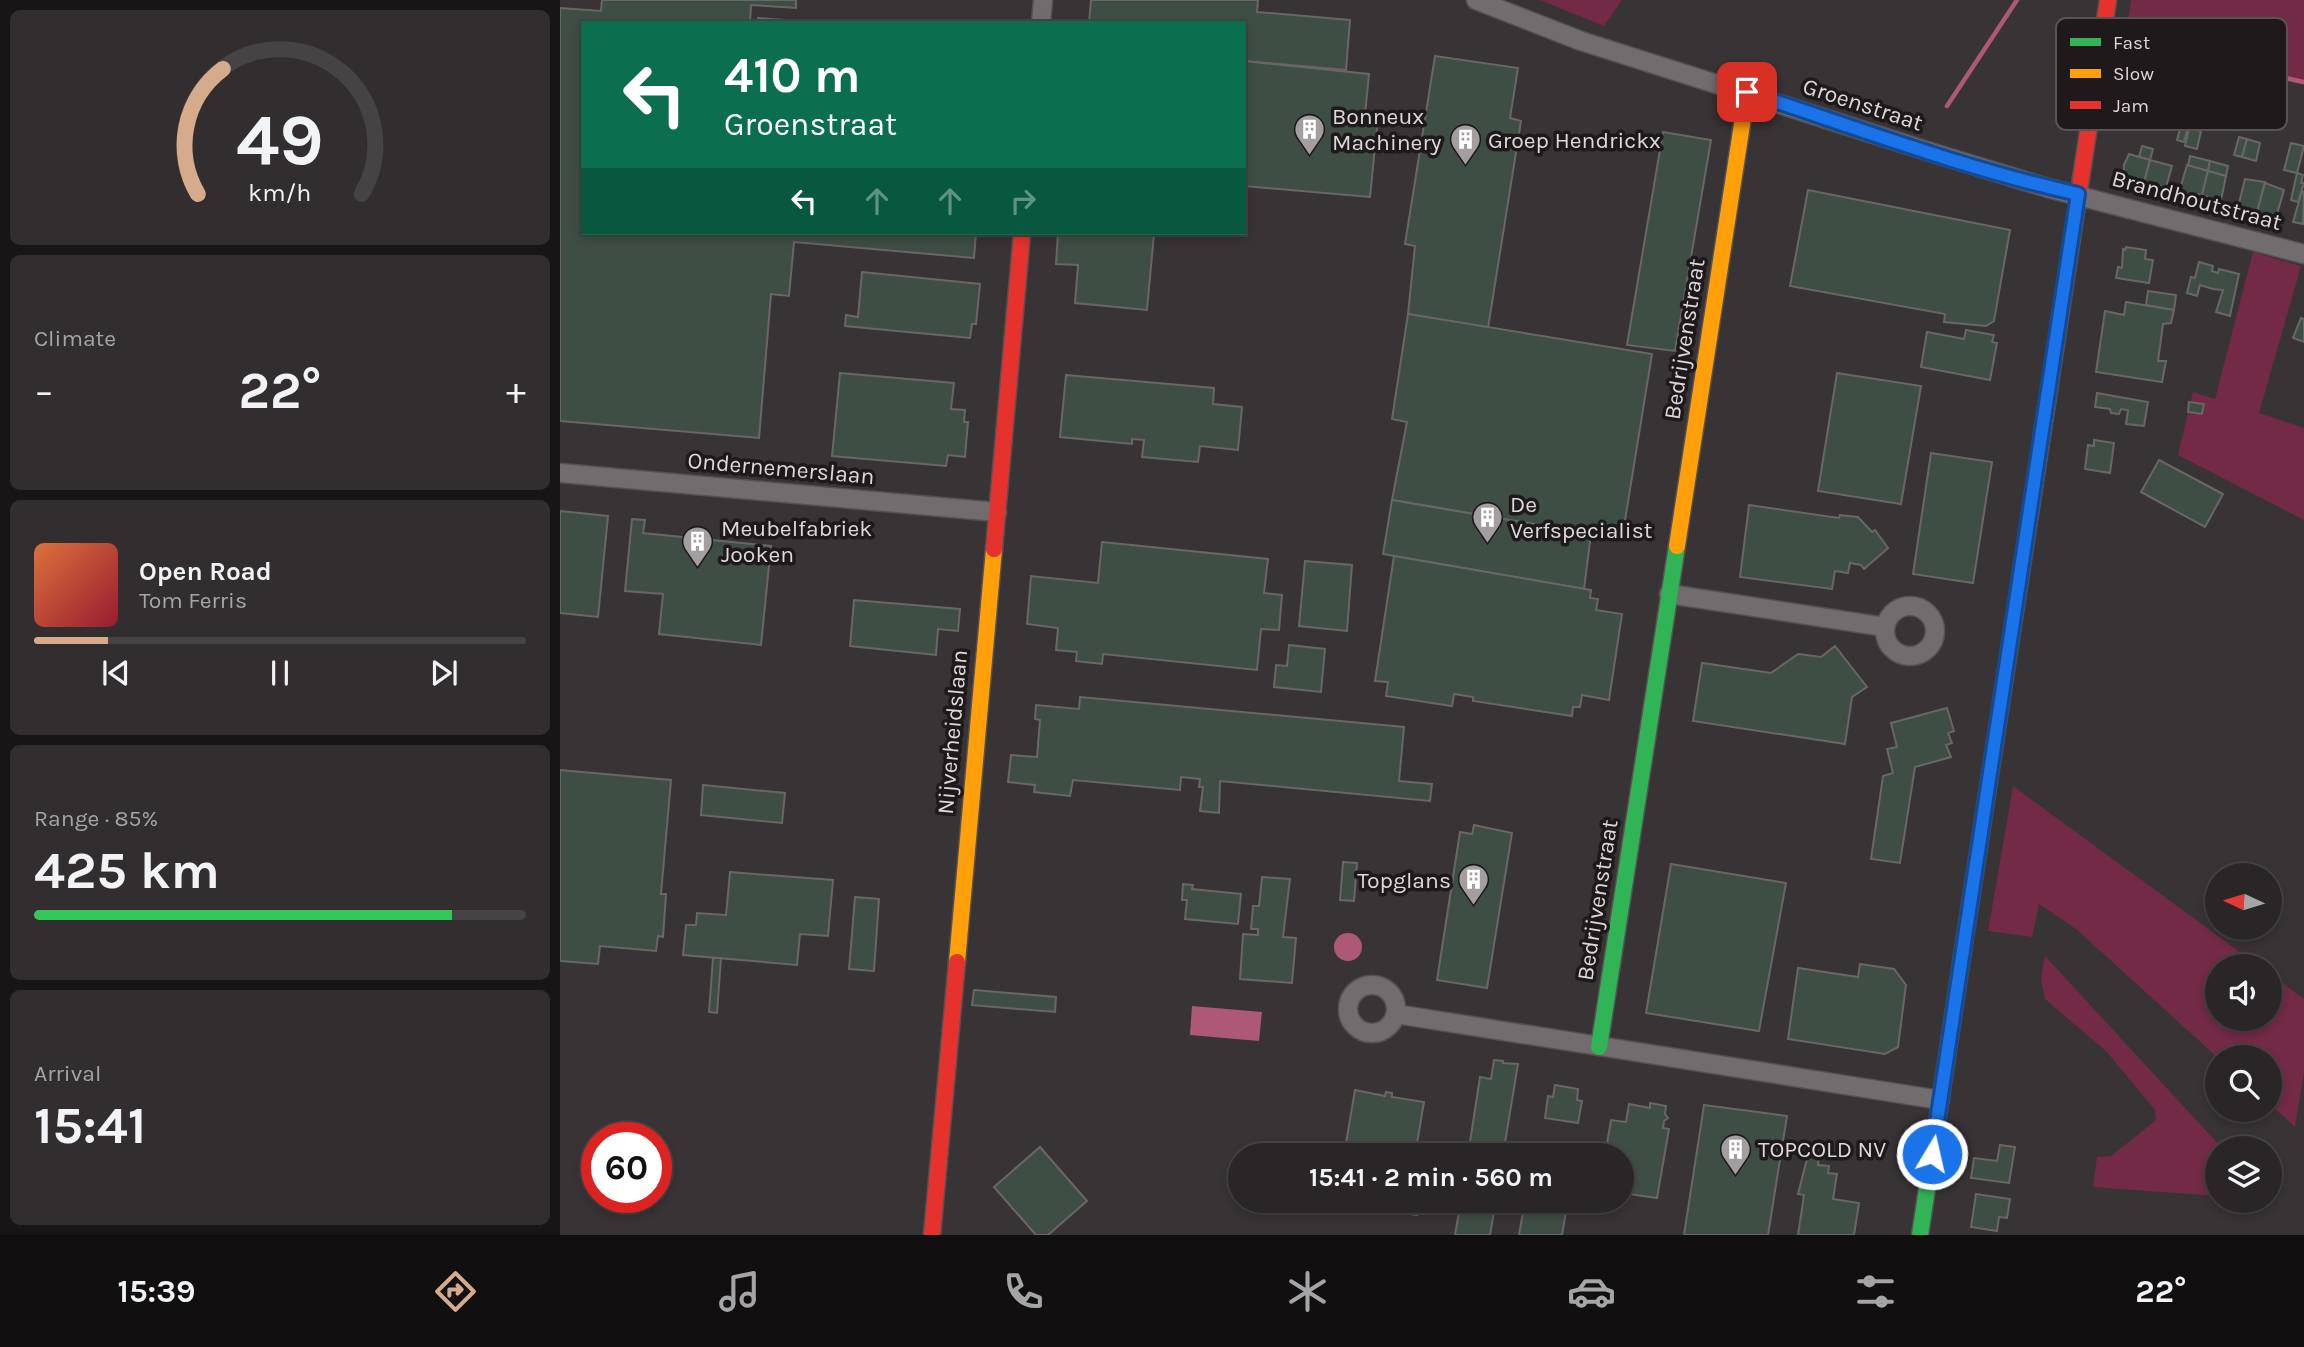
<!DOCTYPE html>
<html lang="en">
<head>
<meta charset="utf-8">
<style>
	body { margin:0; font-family:Karla,sans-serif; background:#322e30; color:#f1f3f6; height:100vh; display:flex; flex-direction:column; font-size:26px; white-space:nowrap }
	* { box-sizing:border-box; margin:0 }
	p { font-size:23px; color:#a5a5a8 }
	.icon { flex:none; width:38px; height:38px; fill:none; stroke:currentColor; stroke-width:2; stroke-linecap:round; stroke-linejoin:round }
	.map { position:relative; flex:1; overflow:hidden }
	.panel { display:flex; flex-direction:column; gap:10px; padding:10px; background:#171516; width:560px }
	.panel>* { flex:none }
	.guide { position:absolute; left:21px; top:21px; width:665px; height:214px; border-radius:0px; box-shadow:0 4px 10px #0003,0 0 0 2px #464345; background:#0b6e4f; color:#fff; overflow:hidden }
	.needle { width:46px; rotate:274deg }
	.fabs { position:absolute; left:1645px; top:863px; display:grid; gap:14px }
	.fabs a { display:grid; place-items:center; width:77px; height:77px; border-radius:50%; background:#2a2628; box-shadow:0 4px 10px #0003,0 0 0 2px #464345; font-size:35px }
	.speed { position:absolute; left:21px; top:1122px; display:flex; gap:14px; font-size:35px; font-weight:700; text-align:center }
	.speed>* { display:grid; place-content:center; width:91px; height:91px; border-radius:50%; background:#2a2628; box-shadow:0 4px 10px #0003,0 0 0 2px #464345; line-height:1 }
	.speed .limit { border:10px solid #d22; background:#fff; color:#111 }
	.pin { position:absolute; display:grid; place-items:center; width:60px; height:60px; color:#fff; margin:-30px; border-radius:14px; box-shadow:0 4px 10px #0006 }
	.me { position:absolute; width:77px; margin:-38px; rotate:9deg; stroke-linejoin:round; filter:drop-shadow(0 0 5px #0008) }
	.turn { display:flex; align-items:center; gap:24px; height:147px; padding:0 28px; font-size:32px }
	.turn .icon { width:91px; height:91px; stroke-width:2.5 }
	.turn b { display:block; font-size:49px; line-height:60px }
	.lanes { display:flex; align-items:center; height:66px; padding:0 28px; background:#0003; justify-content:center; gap:35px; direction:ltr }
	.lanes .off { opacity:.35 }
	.big { font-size:52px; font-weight:700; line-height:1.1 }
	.panel .tile { flex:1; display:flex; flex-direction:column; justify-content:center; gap:10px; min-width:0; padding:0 24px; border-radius:10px; background:#322e30 }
	.panel .dial { align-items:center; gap:0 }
	.dial svg { height:182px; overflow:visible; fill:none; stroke:#464345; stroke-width:7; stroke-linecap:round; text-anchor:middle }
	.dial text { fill:#f1f3f6; stroke:none }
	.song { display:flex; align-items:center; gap:21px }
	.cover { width:84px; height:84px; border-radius:10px; background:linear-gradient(135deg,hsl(20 70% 55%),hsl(350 70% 35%)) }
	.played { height:7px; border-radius:4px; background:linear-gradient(90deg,#d6ab8b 15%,#464345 15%) }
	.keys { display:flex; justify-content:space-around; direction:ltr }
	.heat { display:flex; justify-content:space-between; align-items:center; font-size:38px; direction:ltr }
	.charge { height:10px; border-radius:5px; background:linear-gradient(90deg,#34c759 85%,#464345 0) }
	.trip { position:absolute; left:668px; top:1143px; width:406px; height:70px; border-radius:35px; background:#2a2628; box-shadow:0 4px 10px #0003,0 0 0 2px #464345; font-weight:700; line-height:70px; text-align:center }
	.dock { display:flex; height:112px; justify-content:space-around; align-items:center; background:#110f10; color:#a5a5a8 }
	.dock .icon { width:49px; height:49px }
	.dock .on { color:#d6ab8b }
	.dock b { font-size:32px; color:#f1f3f6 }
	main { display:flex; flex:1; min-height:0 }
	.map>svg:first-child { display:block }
</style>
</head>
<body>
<main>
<section class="panel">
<div class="tile dial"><svg viewBox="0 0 100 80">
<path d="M14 69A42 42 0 1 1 86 69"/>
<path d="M14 69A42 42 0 0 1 25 14" stroke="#d6ab8b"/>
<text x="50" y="56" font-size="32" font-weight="700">49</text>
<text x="50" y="72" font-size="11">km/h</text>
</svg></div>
<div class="tile"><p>Climate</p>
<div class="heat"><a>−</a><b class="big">22°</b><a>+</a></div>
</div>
<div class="tile">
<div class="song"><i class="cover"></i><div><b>Open Road</b><p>Tom Ferris</p></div></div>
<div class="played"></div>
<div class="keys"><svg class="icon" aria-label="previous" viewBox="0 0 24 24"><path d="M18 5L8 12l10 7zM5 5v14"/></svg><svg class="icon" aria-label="pause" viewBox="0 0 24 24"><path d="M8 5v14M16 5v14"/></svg><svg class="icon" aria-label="next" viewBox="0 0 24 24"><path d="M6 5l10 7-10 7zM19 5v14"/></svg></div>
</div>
<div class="tile"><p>Range · 85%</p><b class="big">425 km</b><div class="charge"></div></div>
<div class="tile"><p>Arrival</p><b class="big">15:41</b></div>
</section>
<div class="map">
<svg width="1744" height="1235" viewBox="0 0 1744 1235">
	<rect width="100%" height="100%" fill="#383335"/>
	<!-- green -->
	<g fill="#722a46">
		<path d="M980,0h82l-18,26z"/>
		<path d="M1571,0h173v85l-179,-40z"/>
		<path d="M1693,252l48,14 -42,147 45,15v92l-126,-65 15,-63 22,7z"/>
		<path d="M1453,786l246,180h-42v52h53v-44l34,25v74l-9,54 -25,-23v-47h-53l-141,-128 -37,-25 -7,33 -44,-6z"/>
		<path d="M1485,956l177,192h-5v48l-124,-9 4,-30 14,-1 45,-36 -1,-10 -48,-58 -62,-53 -4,-20z"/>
	</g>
	<!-- water -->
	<g fill="#ac5876">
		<circle cx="788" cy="947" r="14"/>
		<path d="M632,1006l70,6 -3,29 -69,-6z"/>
	</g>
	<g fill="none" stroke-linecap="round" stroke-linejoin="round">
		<!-- stream -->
		<g stroke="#ac5876" stroke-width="4.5">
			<path d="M1567,70l5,-18 11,-5 161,35"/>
			<path d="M1387,106l70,-106"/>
		</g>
	</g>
	<!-- building -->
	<g fill="#3f4e45" stroke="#686766" stroke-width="2">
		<path d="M42,0h194v8l-45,-3 -1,18h-167v210h393l-2,25 -180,-16 -5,54 -18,-2 -12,144 -199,-17v-413l41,3z"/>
		<path d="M531,0h167l-1,12 93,8 -4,50 -102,-9v-38h-155z"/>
		<path d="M198,18l53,4v1h-53z"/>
		<path d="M875,56l83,12 -8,50 11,3 -33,207 -80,-14 7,-68 -10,-2z"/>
		<path d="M684,61l125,13 -5,51 13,2 -7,70 -126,-11z"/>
		<path d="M1621,125l7,2 -4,15 -7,-2z"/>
		<path d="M1629,129l12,2 -4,18 -12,-3z"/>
		<path d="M1103,132l48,8 -36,211 -48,-6z"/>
		<path d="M1679,137l8,2 -5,18 -8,-2z"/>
		<path d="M1687,139l13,4 -4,18 -14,-4z"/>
		<path d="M1731,143l13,3 -7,27 -13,-3z"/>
		<path d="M1582,146l11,3 -3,11 -11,-3z"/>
		<path d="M1569,154l21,6 -6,23 -20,-8v-10z"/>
		<path d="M1630,156l20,5 -2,10 -20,-5z"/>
		<path d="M1590,160l22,6 -6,21 -22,-4z"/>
		<path d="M1650,161l18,5 -2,10 -18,-5z"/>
		<path d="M1627,165l21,6 -6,24 -9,-2 -1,3 -6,-3 -6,-4z"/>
		<path d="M1648,171l18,5 -5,24h-14l1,-3 -6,-2z"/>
		<path d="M1737,173l6,2 -2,8h3l-6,19 -7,-2z"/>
		<path d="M1685,179l20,3 -8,30 -19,-5z"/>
		<path d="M1705,183l19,7 -8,27 -19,-5z"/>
		<path d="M1248,190l202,40 -16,91 -8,5 -42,-4 1,-8 -155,-28z"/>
		<path d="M1742,191l2,1 -1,32 -10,-2z"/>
		<path d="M498,233l96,1 -7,76 -72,-7 3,-38 -22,-1z"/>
		<path d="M1566,247l20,3 -1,9 8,1 -4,23 -33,-5 2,-11 4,1 1,-19 2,1z"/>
		<path d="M1639,262l14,4 -1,5 6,2 1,-4 20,5 -9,42 -14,-4 7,-22 -10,-1 -13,-4 -3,11 -10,-3 4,-16 4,1z"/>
		<path d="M302,272l118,12 -4,40h-4l-2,14 -125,-12 1,-11 12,2z"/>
		<path d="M1588,291l28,4 -2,15 -28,-5z"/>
		<path d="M1566,302l48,8 -3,13 -8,1 -5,37h8l-4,21 -66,-10 9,-61 19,4z"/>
		<path d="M848,314l244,40 -30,185 -230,-39 15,-78 -15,-3z"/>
		<path d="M1741,318l3,1v23l-11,-4z"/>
		<path d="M1406,330l28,5 -2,7 5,1 -7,37 -69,-13 6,-35 37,7z"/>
		<path d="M280,373l114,10 -3,26 14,1 -1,12h4l-3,35 -17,-2 -2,11 -114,-10z"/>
		<path d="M1277,373l84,13 -20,118 -83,-13z"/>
		<path d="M506,375l148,13 -1,16 29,3 -4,43 -38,-4 -2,16 -56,-5 2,-17 -12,-1v5l-72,-7z"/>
		<path d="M1537,393l51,9 -4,24 -18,-2 2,-14 -7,-1 -2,5 -8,-1 -1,-4 -15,-2z"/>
		<path d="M1629,402l15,2 -2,10 -14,-2z"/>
		<path d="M1534,440l20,3 -4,30 -25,-4 3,-24 6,1z"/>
		<path d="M1371,453l61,9 -19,121 -60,-9z"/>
		<path d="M1599,460l64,34 -18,33 -64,-35z"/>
		<path d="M832,500l199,34 -7,55 -201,-35z"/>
		<path d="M1189,505l90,13 1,-3 18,2 14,15 3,-2 13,18 -24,21 -3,-4 -11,-2 -2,10 -13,-2 -3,18 -92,-12z"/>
		<path d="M0,511l48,5 -10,101 -38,-4z"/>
		<path d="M72,519l13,1 -2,13 128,13 -10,99 -102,-11 4,-40 -38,-3z"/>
		<path d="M542,542l166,17 -4,34 18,2 -3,35 -18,-1 -4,41 -154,-16 -1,10 -26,-3 1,-9 -21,-2 2,-22 -31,-4 4,-48 67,7z"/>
		<path d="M834,556l197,34 -1,8 8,1 -2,11 26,4 -13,86 -27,-5 -2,12h-7l-1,9 -99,-15v-4l-19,-3 -2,12 -66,-10 2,-14 -13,-1z"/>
		<path d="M745,561l47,4 -5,66 -48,-5z"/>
		<path d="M294,600l106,9 -2,22 -20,-2 -2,26 -86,-9z"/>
		<path d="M729,645l36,4 -4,43 -47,-5 2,-22 11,1z"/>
		<path d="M1275,646l32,41 -15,10 -7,47 -152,-23 9,-58 69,10 27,-19 23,3z"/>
		<path d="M520,697l324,30 -5,54 33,3 -2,17 -210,-20 -1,32 -19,-2 3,-24h-4l1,-8 -19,-2 -1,13 -107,-10 -3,16 -36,-4 1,-7 -27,-3 3,-27 26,2 3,-37 -5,-1 1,-14 43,4z"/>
		<path d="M1387,708l7,23 -6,2 4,10 -6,2 5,12 -36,10 -15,96 -29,-4 12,-83 10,-3 -6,-24 10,-2 -6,-24z"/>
		<path d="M0,770l111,10 -10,114h5l-3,43 -5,-1 -2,15 -56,-5 -2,18 -38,-3z"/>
		<path d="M143,785l82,8 -3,30 -81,-8z"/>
		<path d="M914,825l38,8 -25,155 -50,-8 23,-148 12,2z"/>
		<path d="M783,862l14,1 -3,38 -14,-1z"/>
		<path d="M1111,864l115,19 -27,148 -113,-18z"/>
		<path d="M170,872l103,8 -5,56 -28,-2 -3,31 -114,-10 3,-30h10l1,-12 29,2z"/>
		<path d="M702,877l28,2 -7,58 13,1 -4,45 -52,-4 3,-45 15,1v-6h-7l2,-23h6z"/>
		<path d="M623,884l10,1 -1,4 49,5 -3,30 -53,-5 2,-19h-5z"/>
		<path d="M295,897l24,2 -5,72 -25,-2z"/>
		<path d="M153,958h8l-4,55 -8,-1z"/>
		<path d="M1300,964l34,5 12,16 -8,62 -13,7 -97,-15 10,-71 60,9z"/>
		<path d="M414,990l82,7 -1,15 -83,-7z"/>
		<path d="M934,1060l9,1v2l15,1 -15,91h-35l12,-78 11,2z"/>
		<path d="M995,1085l23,4 -1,11 5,1 -4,22 -33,-5 3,-22 5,1z"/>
		<path d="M795,1090l30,6 1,-4 6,1v4l32,5 -9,53h-83l1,-7 12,1z"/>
		<path d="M1090,1103l16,3 -1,8 3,4 -4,3 -1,7 6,1 -12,69 -35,-5v-38h-17l6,-35 15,2 3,-18 21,4z"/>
		<path d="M1144,1105l83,11 -19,119h-84z"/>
		<path d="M1440,1145l15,2 -6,36 -38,-5 3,-20 23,3z"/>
		<path d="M992,1146l24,4 -1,5h-25z"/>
		<path d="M480,1147l47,54 -39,34h-12l-42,-48z"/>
		<path d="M1248,1155l11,2 -1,8 11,1 -1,7 9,1 -4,25 26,4 -5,32h-56l6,-40 -6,-1z"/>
		<path d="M1416,1194l34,5 -3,19 -8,-1 -2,14 -26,-4z"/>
		<path d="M765,1200h94l-2,15z"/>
		<path d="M901,1200h35l-6,35h-35z"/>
		<path d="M965,1200h43l-6,35h-43z"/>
	</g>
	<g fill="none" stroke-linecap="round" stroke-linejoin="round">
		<defs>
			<g id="street">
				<path d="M916,0l105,41 346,110 121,37 256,66"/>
				<path d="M481,23l2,-23"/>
				<path d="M0,473l437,39"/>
				<path d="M1109,594l216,33"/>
				<circle cx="1350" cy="631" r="25"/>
				<circle cx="812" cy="1009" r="24"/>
				<path d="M836,1014l544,86"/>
			</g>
			<g id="fast">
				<path d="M1039,1047l78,-501"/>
				<path d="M1360,1235l42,-278"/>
			</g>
			<g id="slow">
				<path d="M1117,546l70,-454"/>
				<path d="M1402,957l85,-554"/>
				<path d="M397,962l37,-413"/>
			</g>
			<g id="jam">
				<path d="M1487,403l61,-403"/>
				<path d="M434,549l28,-316"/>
				<path d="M372,1235l25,-273"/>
			</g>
		</defs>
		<!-- street casing -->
		<use href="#street" stroke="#555152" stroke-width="21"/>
		<!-- fast casing -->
		<use href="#fast" stroke="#555152" stroke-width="19"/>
		<!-- slow casing -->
		<use href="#slow" stroke="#555152" stroke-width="19"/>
		<!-- jam casing -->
		<use href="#jam" stroke="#555152" stroke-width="19"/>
		<!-- street -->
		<use href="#street" stroke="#716d6e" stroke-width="18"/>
		<!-- fast -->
		<use href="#fast" stroke="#30b455" stroke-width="16"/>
		<!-- slow -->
		<use href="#slow" stroke="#ff9f0a" stroke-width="16"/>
		<!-- jam -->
		<use href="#jam" stroke="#e5322d" stroke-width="16"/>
	</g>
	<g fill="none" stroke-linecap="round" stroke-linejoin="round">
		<defs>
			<path id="route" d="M1187,92c110,36 219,77 331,102l-146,960"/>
		</defs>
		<!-- route casing -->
		<use href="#route" stroke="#114b97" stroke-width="18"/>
		<!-- route -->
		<use href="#route" stroke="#1a73e8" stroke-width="12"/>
	</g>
	<!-- icons -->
	<defs>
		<symbol id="building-pin" viewBox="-11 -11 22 30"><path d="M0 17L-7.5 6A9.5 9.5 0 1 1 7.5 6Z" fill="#a49ea0" stroke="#1e1a1b"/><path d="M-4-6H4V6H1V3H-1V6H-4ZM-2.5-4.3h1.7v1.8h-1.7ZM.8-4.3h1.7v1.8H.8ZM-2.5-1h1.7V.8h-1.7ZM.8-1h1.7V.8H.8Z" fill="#fff"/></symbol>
	</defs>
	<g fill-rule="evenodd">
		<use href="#building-pin" x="732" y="112" width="35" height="47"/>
		<use href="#building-pin" x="888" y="122" width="35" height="47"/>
		<use href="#building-pin" x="910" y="500" width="35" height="47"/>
		<use href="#building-pin" x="120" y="524" width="35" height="47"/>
		<use href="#building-pin" x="896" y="862" width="35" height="47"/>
		<use href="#building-pin" x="1158" y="1132" width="35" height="47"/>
	</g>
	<g text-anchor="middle" stroke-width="7" stroke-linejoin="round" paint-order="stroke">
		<!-- street labels -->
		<g font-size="23" fill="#ded8da" stroke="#1e1a1b">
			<text transform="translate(1303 104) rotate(18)" y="8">Groenstraat</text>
			<text transform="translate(1637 200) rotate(15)" y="8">Brandhoutstraat</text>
			<text transform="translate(1124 339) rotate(-81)" y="8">Bedrijvenstraat</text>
			<text transform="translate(221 468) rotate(5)" y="8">Ondernemerslaan</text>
			<text transform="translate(392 732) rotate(-85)" y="8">Nijverheidslaan</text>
			<text transform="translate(1037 900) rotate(-81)" y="8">Bedrijvenstraat</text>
		</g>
		<!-- poi labels -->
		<g font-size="23" fill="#ded8da" stroke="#1e1a1b" text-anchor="start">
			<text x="772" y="124">Bonneux<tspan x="772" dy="26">Machinery</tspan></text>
			<text x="928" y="148">Groep Hendrickx</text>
			<text x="950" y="512">De<tspan x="950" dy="26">Verfspecialist</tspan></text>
			<text x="161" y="536">Meubelfabriek<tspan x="161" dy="26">Jooken</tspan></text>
			<text x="891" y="888" text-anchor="end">Topglans</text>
			<text x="1198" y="1157">TOPCOLD NV</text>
		</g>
	</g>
	<!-- legend -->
	<rect x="1496" y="18" width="231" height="112" rx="10" fill="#1e1a1b" stroke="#585354" stroke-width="2"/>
	<rect x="1510" y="38" width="31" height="8" fill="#30b455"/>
	<rect x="1510" y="69" width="31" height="9" fill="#ff9f0a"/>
	<rect x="1510" y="101" width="31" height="8" fill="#e5322d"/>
	<g font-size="19" fill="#ded8da">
		<text x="1553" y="49">Fast</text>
		<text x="1553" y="80">Slow</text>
		<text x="1553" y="112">Jam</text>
	</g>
</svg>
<div class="fabs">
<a><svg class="needle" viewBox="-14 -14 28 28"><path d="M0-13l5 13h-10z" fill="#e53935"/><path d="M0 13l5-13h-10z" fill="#a5a5a8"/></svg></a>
<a><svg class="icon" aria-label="sound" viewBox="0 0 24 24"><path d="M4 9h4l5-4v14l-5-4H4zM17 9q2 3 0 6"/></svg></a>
<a><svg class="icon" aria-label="search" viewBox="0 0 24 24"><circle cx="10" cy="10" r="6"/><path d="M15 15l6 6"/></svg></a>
<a><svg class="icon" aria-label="layers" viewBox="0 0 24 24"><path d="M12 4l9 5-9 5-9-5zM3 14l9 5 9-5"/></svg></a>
</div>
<div class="speed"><div class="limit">60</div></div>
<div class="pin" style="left:1187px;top:92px;background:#d93025"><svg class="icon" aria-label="arrive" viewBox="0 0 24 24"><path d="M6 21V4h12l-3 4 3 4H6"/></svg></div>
<svg class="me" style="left:1372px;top:1154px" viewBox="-20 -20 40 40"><circle r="17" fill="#1a73e8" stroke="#fff" stroke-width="3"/><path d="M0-11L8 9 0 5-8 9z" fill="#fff"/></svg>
<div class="trip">15:41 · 2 min · 560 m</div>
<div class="guide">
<div class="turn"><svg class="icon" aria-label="left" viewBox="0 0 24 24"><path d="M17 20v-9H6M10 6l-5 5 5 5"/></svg><div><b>410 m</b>Groenstraat</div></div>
<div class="lanes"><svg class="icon" aria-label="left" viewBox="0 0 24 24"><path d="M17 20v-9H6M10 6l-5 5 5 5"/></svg><svg class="icon off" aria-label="ahead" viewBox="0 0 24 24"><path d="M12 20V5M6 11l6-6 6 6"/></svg><svg class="icon off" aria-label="ahead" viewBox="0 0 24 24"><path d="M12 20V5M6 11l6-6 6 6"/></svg><svg class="icon off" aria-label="right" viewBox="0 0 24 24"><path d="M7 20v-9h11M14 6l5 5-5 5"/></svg></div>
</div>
</div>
</main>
<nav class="dock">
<b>15:39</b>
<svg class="icon on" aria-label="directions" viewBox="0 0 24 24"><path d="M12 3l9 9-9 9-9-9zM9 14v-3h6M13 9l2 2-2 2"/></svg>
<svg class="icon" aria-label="music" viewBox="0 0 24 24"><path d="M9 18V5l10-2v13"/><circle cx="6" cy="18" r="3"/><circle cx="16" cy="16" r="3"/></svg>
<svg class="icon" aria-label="phone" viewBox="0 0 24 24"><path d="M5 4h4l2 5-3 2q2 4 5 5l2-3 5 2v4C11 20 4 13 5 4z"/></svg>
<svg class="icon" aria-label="climate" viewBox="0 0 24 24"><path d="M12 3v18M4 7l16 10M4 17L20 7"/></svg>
<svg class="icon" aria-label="car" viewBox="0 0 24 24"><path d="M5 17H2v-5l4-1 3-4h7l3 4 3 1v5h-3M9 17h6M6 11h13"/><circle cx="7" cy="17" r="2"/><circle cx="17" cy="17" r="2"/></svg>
<svg class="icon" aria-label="filters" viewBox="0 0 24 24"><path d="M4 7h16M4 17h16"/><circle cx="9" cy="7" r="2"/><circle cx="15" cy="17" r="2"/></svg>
<b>22°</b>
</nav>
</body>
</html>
